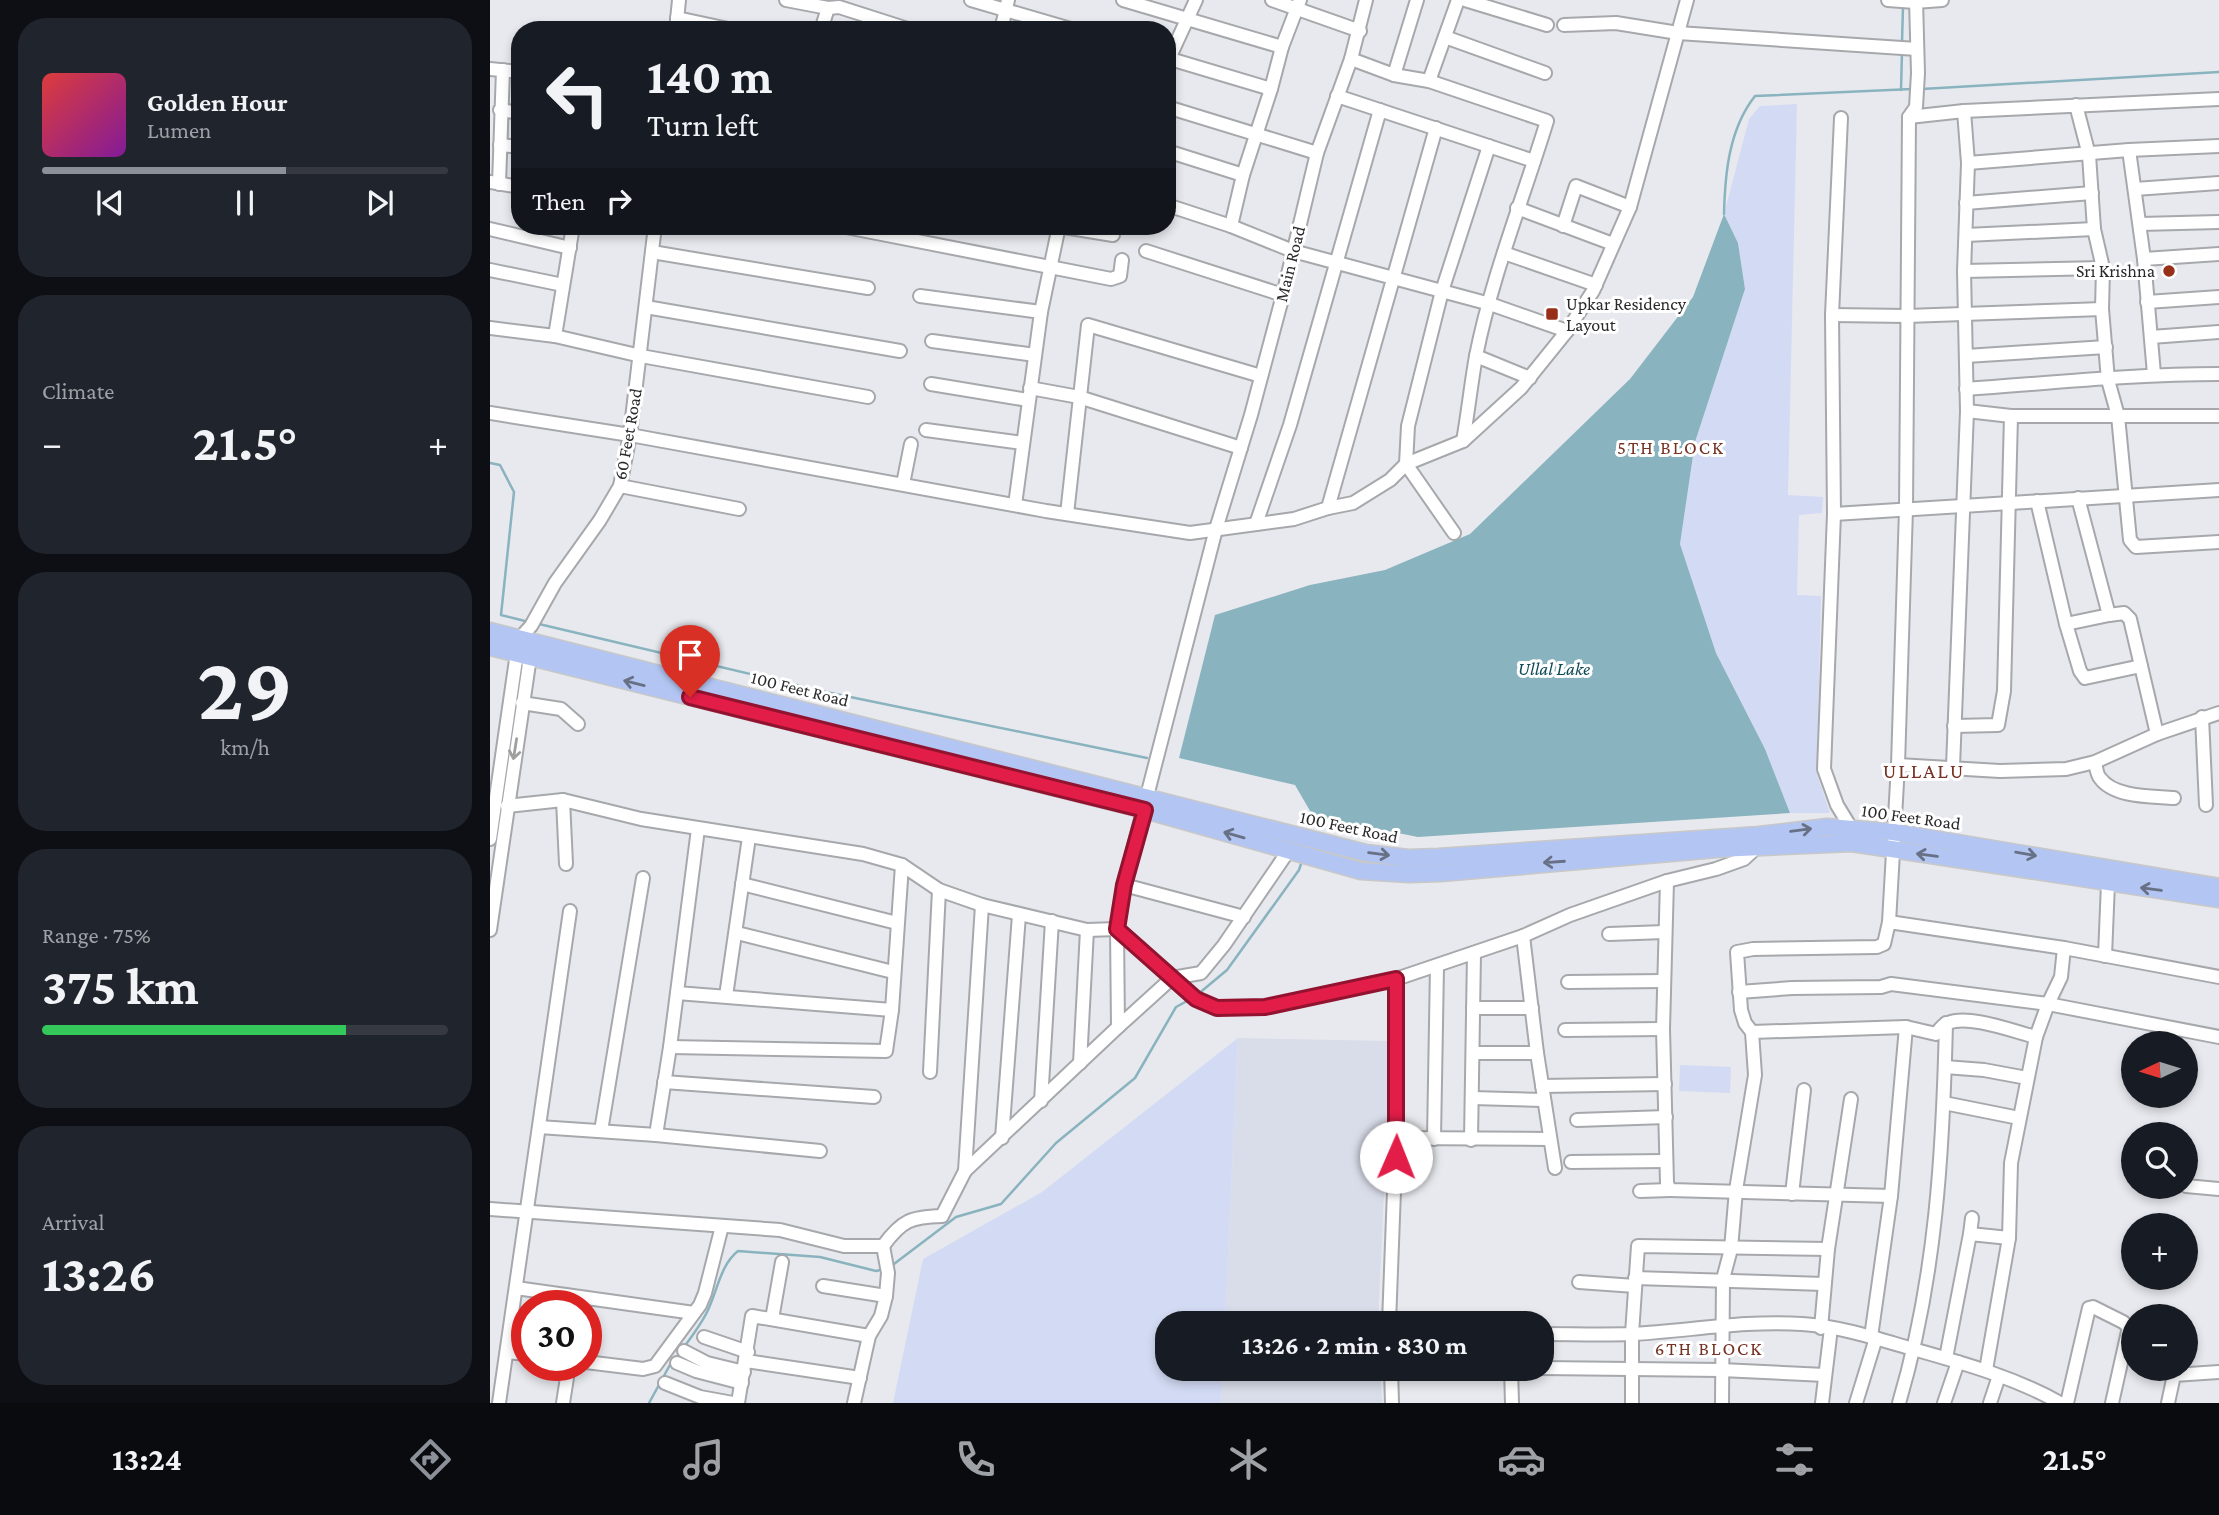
<!DOCTYPE html>
<html lang="en">
<head>
<meta charset="utf-8">
<style>
	body { margin:0; font-family:"Crimson Pro",serif; background:#20242c; color:#f1f3f6; height:100vh; display:flex; flex-direction:column; font-size:26px; white-space:nowrap }
	* { box-sizing:border-box; margin:0 }
	p { font-size:23px; color:#9ea1a6 }
	.icon { flex:none; width:38px; height:38px; fill:none; stroke:currentColor; stroke-width:2; stroke-linecap:round; stroke-linejoin:round }
	.map { position:relative; flex:1; overflow:hidden }
	.side { display:flex; flex-direction:column; gap:18px; padding:18px; background:#0d0f14; width:490px }
	.side>* { flex:none }
	.banner { position:absolute; left:21px; top:21px; width:665px; height:214px; border-radius:28px; box-shadow:0 4px 10px #0003; background:#171b24; color:#f1f3f6; overflow:hidden }
	.needle { width:46px; rotate:266deg }
	.buttons { position:absolute; left:1631px; top:1031px; display:grid; gap:14px }
	.buttons a { display:grid; place-items:center; width:77px; height:77px; border-radius:50%; background:#171b24; box-shadow:0 4px 10px #0003; font-size:35px }
	.speed { position:absolute; left:21px; top:1290px; display:flex; gap:14px; font-size:35px; font-weight:700; text-align:center }
	.speed>* { display:grid; place-content:center; width:91px; height:91px; border-radius:50%; background:#171b24; box-shadow:0 4px 10px #0003; line-height:1 }
	.speed .limit { border:10px solid #d22; background:#fff; color:#111 }
	.pin { position:absolute; display:grid; place-items:center; width:60px; height:60px; color:#fff; margin:-72px -30px; border-radius:50% 50% 50% 0; rotate:-45deg; box-shadow:0 0 7px #0007 }
	.pin .icon { rotate:45deg }
	.me { position:absolute; width:77px; margin:-38px; rotate:1deg; stroke-linejoin:round; filter:drop-shadow(0 0 5px #0008) }
	.turn { display:flex; align-items:center; gap:24px; height:147px; padding:0 21px; font-size:32px }
	.turn .icon { width:91px; height:91px; stroke-width:2.5 }
	.turn b { display:block; font-size:49px; line-height:60px }
	.then { display:flex; align-items:center; height:66px; padding:0 21px; background:#0003; gap:14px; font-size:26px }
	.big { font-size:52px; font-weight:700; line-height:1.1 }
	.side .card { flex:1; display:flex; flex-direction:column; justify-content:center; gap:10px; min-width:0; padding:0 24px; border-radius:28px; background:#20242c }
	.side .dial { align-items:center; gap:0 }
	.dial b { font-size:91px; line-height:1 }
	.song { display:flex; align-items:center; gap:21px }
	.cover { width:84px; height:84px; border-radius:10px; background:linear-gradient(135deg,hsl(0 70% 55%),hsl(290 70% 35%)) }
	.played { height:7px; border-radius:4px; background:linear-gradient(90deg,#8c9099 60%,#363941 60%) }
	.keys { display:flex; justify-content:space-around; direction:ltr }
	.heat { display:flex; justify-content:space-between; align-items:center; font-size:38px; direction:ltr }
	.charge { height:10px; border-radius:5px; background:linear-gradient(90deg,#34c759 75%,#363941 0) }
	.trip { position:absolute; left:665px; top:1311px; width:399px; height:70px; border-radius:28px; background:#171b24; box-shadow:0 4px 10px #0003; font-weight:700; line-height:70px; text-align:center }
	.menu { display:flex; height:112px; justify-content:space-around; align-items:center; background:#090b0e; color:#9ea1a6 }
	.menu .icon { width:49px; height:49px }
	.menu .selected { color:#8c9099 }
	.menu b { font-size:32px; color:#f1f3f6 }
	main { display:flex; flex:1; min-height:0 }
	.map>svg:first-child { display:block }
</style>
</head>
<body>
<main>
<section class="side">
<div class="card">
<div class="song"><i class="cover"></i><div><b>Golden Hour</b><p>Lumen</p></div></div>
<div class="played"></div>
<div class="keys"><svg class="icon" aria-label="previous" viewBox="0 0 24 24"><path d="M18 5L8 12l10 7zM5 5v14"/></svg><svg class="icon" aria-label="pause" viewBox="0 0 24 24"><path d="M8 5v14M16 5v14"/></svg><svg class="icon" aria-label="next" viewBox="0 0 24 24"><path d="M6 5l10 7-10 7zM19 5v14"/></svg></div>
</div>
<div class="card"><p>Climate</p>
<div class="heat"><a>−</a><b class="big">21.5°</b><a>+</a></div>
</div>
<div class="card dial"><b>29</b><p>km/h</p></div>
<div class="card"><p>Range · 75%</p><b class="big">375 km</b><div class="charge"></div></div>
<div class="card"><p>Arrival</p><b class="big">13:26</b></div>
</section>
<div class="map">
<svg width="1729" height="1403" viewBox="0 0 1729 1403">
	<rect width="100%" height="100%" fill="#e8e9ee"/>
	<!-- built -->
	<g fill="#d9dde9">
		<path d="M748,1038l153,3 -13,282h-153z"/>
		<path d="M733,1369h157l2,34h-161z"/>
	</g>
	<!-- green -->
	<g fill="#d3dbf4">
		<path d="M1307,104l-9,391 35,2 -1,16 -23,2 -2,80 24,1 -4,178 13,39h-40l-25,-64 -49,-96 -36,-109 15,-102 50,-153 -7,-46 -14,-29 25,-95 11,-13z"/>
		<path d="M748,1038l-13,285h-58v45l56,1 -2,34h-328l30,-144 119,-67z"/>
		<path d="M1190,1065l51,2 -1,26 -51,-2z"/>
	</g>
	<!-- water -->
	<path fill="#89b3be" d="M1234,214l14,29 7,46 -50,153 -15,102 36,109 49,96 25,64 -372,24 -105,-21 -18,-31 -116,-27 36,-143 95,-30 75,-15 85,-36 160,-155 63,-82z"/>
	<g fill="none" stroke-linecap="round" stroke-linejoin="round">
		<!-- stream -->
		<g stroke="#89b3be" stroke-width="2.5">
			<path d="M1412,42l1,-35"/>
			<path d="M1432,89l297,-17"/>
			<path d="M1411,90l1,-38"/>
			<path d="M1234,214c1,-41 5,-85 31,-118l157,-7"/>
			<path d="M0,463l10,2 14,27 -13,123 28,7"/>
			<path d="M49,624l287,68 321,66"/>
			<path d="M823,816l2,7"/>
			<path d="M707,995l30,-25 72,-100 3,-9"/>
			<path d="M400,1267l66,-50 45,-13 55,-61 79,-65 41,-71 13,-7"/>
			<path d="M194,1347c9,-12 18,-24 24,-37 9,-19 13,-46 30,-59l82,6 56,14 8,-2"/>
			<path d="M159,1403l22,-40"/>
		</g>
		<defs>
			<g id="minor">
				<path d="M296,0l42,8 11,-1 72,23"/>
				<path d="M481,0l103,30"/>
				<path d="M633,0l159,47"/>
				<path d="M782,0l88,31"/>
				<path d="M975,0l82,25"/>
				<path d="M1398,0l27,2 27,-2"/>
				<path d="M187,18l56,12"/>
				<path d="M1074,25l52,-2 62,10 239,16"/>
				<path d="M186,30l3,-30"/>
				<path d="M331,30l7,-22"/>
				<path d="M511,30l7,-30"/>
				<path d="M955,37l100,36"/>
				<path d="M677,58l104,31"/>
				<path d="M861,59l43,16 35,6 118,40c-24,78 -55,155 -71,235 -5,28 -8,57 -13,85"/>
				<path d="M677,63l29,-63"/>
				<path d="M0,69l30,3"/>
				<path d="M904,75l23,-75"/>
				<path d="M939,81l29,-81"/>
				<path d="M847,96l197,65"/>
				<path d="M1586,105l13,50 5,74 9,39 -1,41 6,71 10,36 12,124 6,7 83,-5"/>
				<path d="M677,107l150,46"/>
				<path d="M10,110l20,3"/>
				<path d="M1419,117l55,-6 255,-12"/>
				<path d="M1351,118l-9,197 2,199 -10,255 13,36 14,23"/>
				<path d="M10,145l20,2"/>
				<path d="M1639,150l15,109 10,115"/>
				<path d="M677,151l76,24"/>
				<path d="M1478,163l161,-13 90,-4"/>
				<path d="M0,182l30,5"/>
				<path d="M9,184l4,-114"/>
				<path d="M1645,189l84,-6"/>
				<path d="M1476,203l126,-10"/>
				<path d="M677,205l64,21 62,25 197,53 77,27"/>
				<path d="M1027,208l96,36"/>
				<path d="M1650,224l79,-2"/>
				<path d="M351,226l270,53 9,-3 2,-16"/>
				<path d="M568,226l55,9"/>
				<path d="M741,226l12,-51 28,-86 11,-42 18,-47"/>
				<path d="M1073,226l13,-40 54,21"/>
				<path d="M0,229l80,19"/>
				<path d="M1476,235l128,-6"/>
				<path d="M656,251l137,44"/>
				<path d="M162,252l216,36"/>
				<path d="M1014,253l92,32"/>
				<path d="M1654,259l75,-5"/>
				<path d="M0,270l73,15"/>
				<path d="M1474,271l139,-3"/>
				<path d="M430,296l121,16"/>
				<path d="M1657,302l72,-5"/>
				<path d="M156,307l254,44"/>
				<path d="M1342,315l75,1 195,-7"/>
				<path d="M0,328l65,8 86,20 227,41"/>
				<path d="M65,336l18,-110"/>
				<path d="M1661,337l68,-5"/>
				<path d="M442,341l103,14"/>
				<path d="M986,356l54,22"/>
				<path d="M1476,356l140,-9"/>
				<path d="M441,384l97,16"/>
				<path d="M540,388l49,9 162,51"/>
				<path d="M1476,389c85,-6 169,-15 253,-15"/>
				<path d="M1477,411l44,5h208"/>
				<path d="M0,413l140,22 416,76 144,22 104,-14 34,-11 25,-5 37,-23 16,-16 57,-23 58,-53 46,-57 26,-40 37,-84 57,-207"/>
				<path d="M436,430l97,13"/>
				<path d="M413,484l8,-40"/>
				<path d="M130,486l119,23"/>
				<path d="M1547,501l29,123 43,-9 -31,-117"/>
				<path d="M525,505l26,-193 18,-86"/>
				<path d="M838,508l108,-380"/>
				<path d="M577,514l21,-189 173,51"/>
				<path d="M1344,514l385,-24"/>
				<path d="M766,524l34,-99 90,-315"/>
				<path d="M964,533l-48,-69 2,-38 34,-135 47,-145"/>
				<path d="M1619,615l15,-2 6,6 27,115"/>
				<path d="M1576,624l14,47 5,7 56,-12"/>
				<path d="M32,703l39,6 17,15"/>
				<path d="M1712,717l4,88"/>
				<path d="M1464,726l44,-1 6,-34 7,-275"/>
				<path d="M1605,762c1,5 2,13 5,16 14,20 53,18 74,20"/>
				<path d="M1408,765l8,-256 3,-392 7,-10 2,-34 -2,-73"/>
				<path d="M1463,767l14,-356 -3,-140 4,-108 -4,-52"/>
				<path d="M73,800l3,64"/>
				<path d="M17,806l56,-6 78,19 222,35 39,11 37,25 43,15 105,25 30,-1 79,70 21,9 48,-1 131,-28 127,-43 47,-21 97,-34 49,-12 28,-10 14,-13"/>
				<path d="M0,839l29,-200 12,-13 24,-43 45,-63 20,-34 10,-51 25,-209"/>
				<path d="M1177,881l-4,148 4,154 3,7 221,6"/>
				<path d="M252,884l155,39"/>
				<path d="M634,885l120,32"/>
				<path d="M1399,922l9,-157 102,6 66,-2 29,-7 62,-28 62,-21"/>
				<path d="M0,930l41,-280"/>
				<path d="M247,933l156,39"/>
				<path d="M1119,934l56,-2"/>
				<path d="M1033,936l14,117 18,115"/>
				<path d="M1615,956l3,-73"/>
				<path d="M1078,982l96,-1"/>
				<path d="M1249,992l53,-4 89,-1 10,-3 157,20 171,33"/>
				<path d="M187,993l215,17"/>
				<path d="M236,996l23,-159"/>
				<path d="M983,1008h59"/>
				<path d="M628,1027l-1,-98 7,-44 92,-356 35,-114 32,-120 34,-142 34,-94 15,-59"/>
				<path d="M1075,1030l98,-1"/>
				<path d="M1262,1032l154,-5 30,7c3,-4 7,-10 12,-11 21,-9 67,9 88,14l-25,126 -2,75 -23,132"/>
				<path d="M1546,1037l12,-33 13,-27 3,-29"/>
				<path d="M180,1047l216,4 6,-41 10,-145"/>
				<path d="M983,1053h64"/>
				<path d="M590,1063l7,-133"/>
				<path d="M1455,1067l39,3 43,8"/>
				<path d="M440,1072l9,-182"/>
				<path d="M174,1082l210,15"/>
				<path d="M1052,1086l123,-2"/>
				<path d="M982,1098l72,2"/>
				<path d="M551,1101l11,-180"/>
				<path d="M1454,1103l75,15"/>
				<path d="M1087,1120l89,-3"/>
				<path d="M49,1127l117,8 164,16"/>
				<path d="M111,1131l42,-253"/>
				<path d="M166,1135l14,-88 28,-218"/>
				<path d="M512,1138l17,-223"/>
				<path d="M906,1138l153,1"/>
				<path d="M944,1139l3,-173"/>
				<path d="M981,1140l3,-187"/>
				<path d="M1081,1162l95,-1"/>
				<path d="M475,1171l17,-266"/>
				<path d="M1696,1186l33,3"/>
				<path d="M1150,1191l30,-1"/>
				<path d="M1302,1194l12,-104"/>
				<path d="M0,1209l290,21 64,16h39c19,-26 28,-29 59,-30l23,-45 153,-144 54,-49 29,-5 23,-28 65,-95"/>
				<path d="M1482,1218l-2,16 39,4"/>
				<path d="M1145,1278l189,6"/>
				<path d="M1089,1282l56,4"/>
				<path d="M333,1286l63,10"/>
				<path d="M26,1288l178,25"/>
				<path d="M282,1319l10,-57"/>
				<path d="M899,1323l7,-185v-159"/>
				<path d="M1331,1328l7,-79 23,-150"/>
				<path d="M1052,1334c30,0 60,1 90,0 57,-3 113,-14 170,-10 35,2 70,13 104,23 53,15 106,29 154,56"/>
				<path d="M214,1337l44,15"/>
				<path d="M1381,1337l20,-141 15,-169"/>
				<path d="M194,1351l23,12 37,9"/>
				<path d="M17,1352l20,2"/>
				<path d="M1456,1358l24,-124"/>
				<path d="M256,1361l114,17"/>
				<path d="M96,1362l57,7 12,-3 45,-61 5,-12 17,-67"/>
				<path d="M187,1363l19,8 46,12"/>
				<path d="M901,1368l1,35"/>
				<path d="M1021,1368l1,35"/>
				<path d="M1051,1368l180,2 104,5"/>
				<path d="M175,1383l35,14 33,6"/>
				<path d="M9,1403l71,-492"/>
				<path d="M73,1403l6,-38"/>
				<path d="M248,1403l14,-87 117,20"/>
				<path d="M364,1403l15,-67 12,-20 5,-20 2,-23 -5,-27"/>
				<path d="M1142,1403v-69l6,-88 190,3"/>
				<path d="M1232,1403l1,-124 8,-30 5,-59 19,-115 -3,-43 -7,-9 -4,-13 -4,-58 16,-3 124,-2 7,-3 5,-22 175,26 155,29"/>
				<path d="M1332,1403l9,-75"/>
				<path d="M1366,1403l20,-65"/>
				<path d="M1409,1403c37,-125 44,-251 47,-380"/>
				<path d="M1454,1403l14,-41"/>
				<path d="M1500,1403l9,-27"/>
				<path d="M1577,1403l22,-95 4,-1 30,15 6,5 -17,76"/>
				<path d="M1678,1403l6,-28 45,-3"/>
			</g>
			<g id="major">
				<path d="M0,631l876,222 42,5 30,-1 321,-22 68,-8 66,5 326,55"/>
				<path d="M0,647l655,163 216,61 48,3 32,-1 276,-24 135,-6 367,56"/>
			</g>
		</defs>
		<!-- minor casing -->
		<use href="#minor" stroke="#a6a8ac" stroke-width="16"/>
		<!-- major casing -->
		<use href="#major" stroke="#c8c8c8" stroke-width="19"/>
		<!-- minor -->
		<use href="#minor" stroke="#fff" stroke-width="12"/>
		<!-- major -->
		<use href="#major" stroke="#b3c5f2" stroke-width="16"/>
	</g>
	<!-- one-way arrows -->
	<defs><path id="oneway-shaft" d="M-6 0H5M1.5-3L5.5 0L1.5 3" fill="none" stroke-width="1.6" stroke-linecap="round" stroke-linejoin="round" transform="scale(1.75)"/></defs>
	<g stroke="#687085">
		<use href="#oneway-shaft" transform="translate(144 683) rotate(-166)"/>
		<use href="#oneway-shaft" transform="translate(1311 830) rotate(-7)"/>
		<use href="#oneway-shaft" transform="translate(744 835) rotate(-164)"/>
		<use href="#oneway-shaft" transform="translate(889 854) rotate(7)"/>
		<use href="#oneway-shaft" transform="translate(1536 854) rotate(10)"/>
		<use href="#oneway-shaft" transform="translate(1437 855) rotate(-172)"/>
		<use href="#oneway-shaft" transform="translate(1064 862) rotate(176)"/>
		<use href="#oneway-shaft" transform="translate(1661 889) rotate(-172)"/>
	</g>
	<use stroke="#9f9fa0" href="#oneway-shaft" transform="translate(25 749) rotate(99)"/>
	<g fill="none" stroke-linecap="round" stroke-linejoin="round">
		<defs>
			<path id="route" d="M200,697l455,113 -21,75 -7,44 79,70 21,9 48,-1 131,-28v178"/>
		</defs>
		<!-- route casing -->
		<use href="#route" stroke="#92132f" stroke-width="18"/>
		<!-- route -->
		<use href="#route" stroke="#e11d48" stroke-width="12"/>
	</g>
	<!-- markers -->
	<g fill="#982f19" stroke="#fff" stroke-width="2.5">
		<circle cx="1679" cy="271" r="7"/>
		<rect x="1055" y="307" width="14" height="14" rx="3.5"/>
	</g>
	<g text-anchor="middle" stroke-width="6" stroke-linejoin="round" paint-order="stroke">
		<!-- street labels -->
		<g font-size="18" fill="#2a2a2c" stroke="#fff">
			<text transform="translate(800 264) rotate(-76)" y="6">Main Road</text>
			<text transform="translate(138 434) rotate(-80)" y="6">60 Feet Road</text>
			<text transform="translate(310 689) rotate(14)" y="6">100 Feet Road</text>
			<text transform="translate(1421 817) rotate(8)" y="6">100 Feet Road</text>
			<text transform="translate(859 827) rotate(12)" y="6">100 Feet Road</text>
		</g>
		<!-- poi labels -->
		<g font-size="18" fill="#2a2a2c" stroke="#fff" text-anchor="end">
			<text x="1665" y="277">Sri Krishna</text>
			<text x="1076" y="310" text-anchor="start">Upkar Residency<tspan x="1076" dy="21">Layout</tspan></text>
		</g>
		<!-- neighbourhood labels -->
		<g font-size="19" letter-spacing="2" fill="#773324" stroke="#fff">
			<text x="1181" y="454">5TH BLOCK</text>
			<text x="1219" y="1355">6TH BLOCK</text>
		</g>
		<!-- water labels -->
		<g font-size="19" font-style="italic" fill="#0f4a58" stroke="#fff">
			<text x="1064" y="675">Ullal Lake</text>
		</g>
		<!-- quarter labels -->
		<g font-size="21" letter-spacing="2" fill="#773324" stroke="#fff">
			<text x="1434" y="778">ULLALU</text>
		</g>
	</g>
</svg>
<div class="buttons">
<a><svg class="needle" viewBox="-14 -14 28 28"><path d="M0-13l5 13h-10z" fill="#e53935"/><path d="M0 13l5-13h-10z" fill="#9ea1a6"/></svg></a>
<a><svg class="icon" aria-label="search" viewBox="0 0 24 24"><circle cx="10" cy="10" r="6"/><path d="M15 15l6 6"/></svg></a>
<a>+</a>
<a>−</a>
</div>
<div class="speed"><div class="limit">30</div></div>
<div class="pin" style="left:200px;top:697px;background:#d93025"><svg class="icon" aria-label="arrive" viewBox="0 0 24 24"><path d="M6 21V4h12l-3 4 3 4H6"/></svg></div>
<svg class="me" style="left:906px;top:1157px" viewBox="-20 -20 40 40"><circle r="19" fill="#fff"/><path d="M0-13L10 11 0 6-10 11z" fill="#e11d48"/></svg>
<div class="trip">13:26 · 2 min · 830 m</div>
<div class="banner">
<div class="turn"><svg class="icon" aria-label="left" viewBox="0 0 24 24"><path d="M17 20v-9H6M10 6l-5 5 5 5"/></svg><div><b>140 m</b>Turn left</div></div>
<div class="then">Then<svg class="icon" aria-label="right" viewBox="0 0 24 24"><path d="M7 20v-9h11M14 6l5 5-5 5"/></svg></div>
</div>
</div>
</main>
<nav class="menu">
<b>13:24</b>
<svg class="icon selected" aria-label="directions" viewBox="0 0 24 24"><path d="M12 3l9 9-9 9-9-9zM9 14v-3h6M13 9l2 2-2 2"/></svg>
<svg class="icon" aria-label="music" viewBox="0 0 24 24"><path d="M9 18V5l10-2v13"/><circle cx="6" cy="18" r="3"/><circle cx="16" cy="16" r="3"/></svg>
<svg class="icon" aria-label="phone" viewBox="0 0 24 24"><path d="M5 4h4l2 5-3 2q2 4 5 5l2-3 5 2v4C11 20 4 13 5 4z"/></svg>
<svg class="icon" aria-label="climate" viewBox="0 0 24 24"><path d="M12 3v18M4 7l16 10M4 17L20 7"/></svg>
<svg class="icon" aria-label="car" viewBox="0 0 24 24"><path d="M5 17H2v-5l4-1 3-4h7l3 4 3 1v5h-3M9 17h6M6 11h13"/><circle cx="7" cy="17" r="2"/><circle cx="17" cy="17" r="2"/></svg>
<svg class="icon" aria-label="filters" viewBox="0 0 24 24"><path d="M4 7h16M4 17h16"/><circle cx="9" cy="7" r="2"/><circle cx="15" cy="17" r="2"/></svg>
<b>21.5°</b>
</nav>
</body>
</html>
